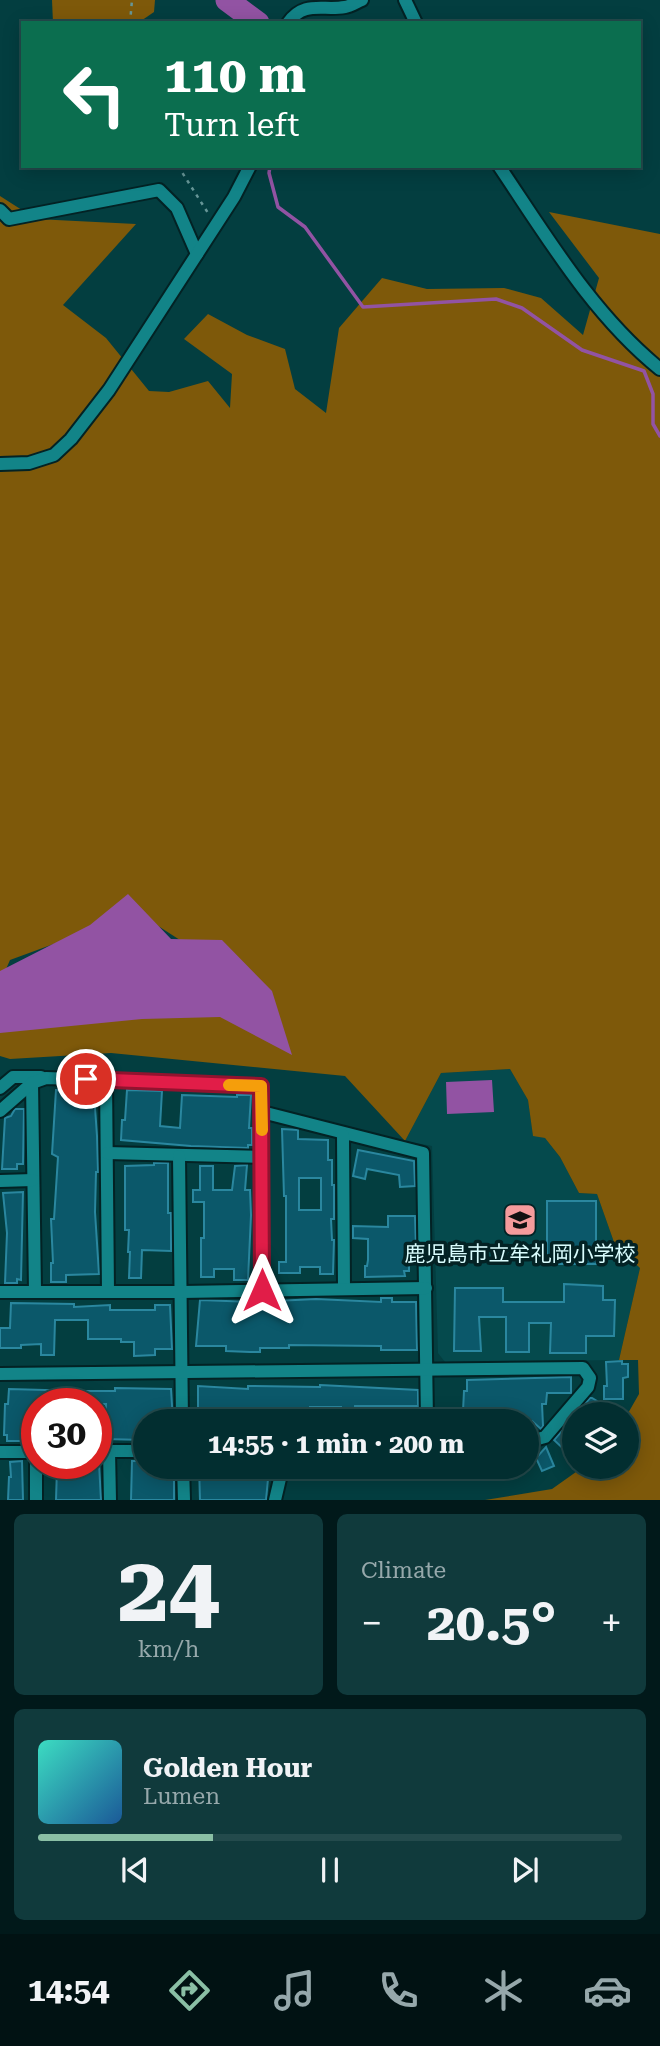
<!DOCTYPE html>
<html lang="en">
<head>
<meta charset="utf-8">
<style>
	body { margin:0; font-family:"Roboto Serif","Noto Sans JP",serif; background:#103a3c; color:#f1f3f6; height:100vh; display:flex; flex-direction:column; font-size:26px; white-space:nowrap }
	* { box-sizing:border-box; margin:0 }
	p { font-size:23px; color:#96a8ab }
	.icon { flex:none; width:38px; height:38px; fill:none; stroke:currentColor; stroke-width:2; stroke-linecap:round; stroke-linejoin:round }
	.map { position:relative; height:1500px; overflow:hidden }
	.drawer { display:flex; flex-direction:column; gap:14px; padding:14px; background:#01191a; flex:1 }
	.drawer>* { flex:none }
	.banner { position:absolute; left:21px; top:21px; width:620px; height:147px; border-radius:0px; box-shadow:0 4px 18px #0003,0 0 0 2px #234a4c; background:#0b6e4f; color:#fff; overflow:hidden }
	.buttons { position:absolute; left:562px; top:1402px; display:grid; gap:14px }
	.buttons a { display:grid; place-items:center; width:77px; height:77px; border-radius:50%; background:#022e30; box-shadow:0 4px 18px #0003,0 0 0 2px #234a4c; font-size:35px }
	.speed { position:absolute; left:21px; top:1388px; display:flex; gap:14px; font-size:35px; font-weight:700; text-align:center }
	.speed>* { display:grid; place-content:center; width:91px; height:91px; border-radius:50%; background:#022e30; box-shadow:0 4px 18px #0003,0 0 0 2px #234a4c; line-height:1 }
	.speed .limit { border:10px solid #d22; background:#fff; color:#111 }
	.pin { position:absolute; display:grid; place-items:center; width:60px; height:60px; color:#fff; margin:-30px; border:4px solid #fff; border-radius:50%; box-shadow:0 2px 7px #0007 }
	.me { position:absolute; width:77px; margin:-38px; rotate:0deg; stroke-linejoin:round; filter:drop-shadow(0 0 5px #0008) }
	.turn { display:flex; align-items:center; gap:24px; height:147px; padding:0 28px; font-size:32px }
	.turn .icon { width:91px; height:91px; stroke-width:2.5 }
	.turn b { display:block; font-size:49px; line-height:60px }
	.big { font-size:52px; font-weight:700; line-height:1.1 }
	.drawer .tile { flex:1; display:flex; flex-direction:column; justify-content:center; gap:10px; min-width:0; padding:0 24px; border-radius:10px; background:#103a3c }
	.drawer .dial { align-items:center; gap:0 }
	.dial b { font-size:91px; line-height:1 }
	.song { display:flex; align-items:center; gap:21px }
	.cover { width:84px; height:84px; border-radius:10px; background:linear-gradient(135deg,hsl(170 70% 55%),hsl(210 70% 35%)) }
	.played { height:7px; border-radius:4px; background:linear-gradient(90deg,#8abfa5 30%,#234a4c 30%) }
	.keys { display:flex; justify-content:space-around; direction:ltr }
	.heat { display:flex; justify-content:space-between; align-items:center; font-size:38px; direction:ltr }
	.drawer .tiles { flex:1; display:grid; gap:14px; grid-template-columns:1fr 1fr }
	.tile:last-child { grid-column:span 2 }
	.trip { position:absolute; left:133px; top:1409px; width:406px; height:70px; border-radius:35px; background:#022e30; box-shadow:0 4px 18px #0003,0 0 0 2px #234a4c; font-weight:700; line-height:70px; text-align:center }
	.tabs { display:flex; height:112px; justify-content:space-around; align-items:center; background:#011213; color:#96a8ab }
	.tabs .icon { width:49px; height:49px }
	.tabs .current { color:#8abfa5 }
	.tabs b { font-size:32px; color:#f1f3f6 }
	.map>svg:first-child { display:block }
</style>
</head>
<body>
<div class="map">
<svg width="660" height="1500" viewBox="0 0 660 1500">
	<rect width="100%" height="100%" fill="#033e40"/>
	<!-- built -->
	<path fill="#054a4d" d="M510,1069l18,31 5,35 12,3 15,19 19,36 18,1 18,51 25,23 -21,92 -174,2 -7,-9 -6,-207 -27,-5 36,-68z"/>
	<!-- green -->
	<g fill="#7e590a">
		<path d="M52,0h103l-1,12 -16,11h-85z"/>
		<path d="M0,196l36,23 100,5 -73,81 43,33 43,53 20,1 39,-11 22,27 2,-34 -48,-35 24,-25 39,21 38,14 10,40 31,24 13,-85 43,-50 45,11 77,-1 37,10 42,37 16,-57 -50,-66 111,22v1266h-175l67,-11 31,-22 43,-1 1,-51 12,-21 -1,-34h-19l21,-92 -25,-23 -18,-51 -18,-1 -19,-36 -15,-19 -12,-2 -5,-36 -18,-31 -69,4 -36,68 -60,-65 -234,-23 -101,6 -10,-3v-35l211,-61 -73,-47 -128,47 -10,23z"/>
	</g>
	<!-- water -->
	<g fill="#9253a3">
		<path d="M128,894l43,45 51,1 50,51 20,64 -72,-38 -78,2 -142,14v-62l90,-46z"/>
		<path d="M492,1080l2,32 -47,2 -1,-32z"/>
	</g>
	<g fill="none" stroke-linecap="round" stroke-linejoin="round">
		<!-- stream -->
		<path stroke="#9253a3" stroke-width="3.5" d="M270,166l-1,7 9,34 27,20 58,80 133,-8 26,9 60,42 62,21 9,23v30l7,12"/>
		<!-- river -->
		<path stroke="#9253a3" stroke-width="23" d="M227,0l31,23"/>
	</g>
	<!-- building -->
	<g fill="#0b586a" stroke="#2a879f" stroke-width="2" fill-rule="evenodd">
		<path d="M56,1090l38,3 3,43 1,36h-2l-1,40 4,62 -33,1v7h-15v-19h2l-2,-44h3l4,-62 -6,-3z"/>
		<path d="M127,1090l35,1 -2,35 20,2 2,-33 55,2v-2h14l-2,33h3v17h-4v3l-57,-2 -70,-6 1,-20h3z"/>
		<path d="M15,1109h9l-1,55h-6v5h-15l3,-51 6,-2z"/>
		<path d="M282,1129l16,1v9l30,1v20h4v25h2v34h-3l1,21h2l-1,34h-13v-7h-20v6h-21v-11h7v-66h-2zM299,1178h22v32h-22z"/>
		<path d="M358,1150l56,11 1,25 -15,1 -1,-12 -32,-6 -2,10 -12,-3z"/>
		<path d="M154,1163h14v50h3v38l-29,-1 -1,28h-12l1,-26h-2l1,-22h-4v-64l29,-1z"/>
		<path d="M247,1165l-2,25h5l1,25 -3,65h-14v-11h-20v8h-13v-39h3v-36h-11v-12h7v-24h13v24h19l3,-24z"/>
		<path d="M23,1192l-2,88 -4,-1v4h-12l2,-50 -4,-40z"/>
		<rect x="547" y="1201" width="49" height="63"/>
		<path d="M388,1216h27l1,33h-7v22h-5l1,5 -40,1v-11h2l1,-6v-21l-15,-1v-12l35,1z"/>
		<path d="M564,1284l39,2v14h12l-1,36h-28v17h-36l1,-30h-22v29h-23v-35h-27l2,34h-27l1,-63h48v14h61z"/>
		<path d="M381,1298h11v4h24l1,48h-36v-4l-92,-1v3h-29v4h-10l-24,-1v-5h-30l4,-46 53,2 63,-3 65,3z"/>
		<path d="M11,1303l63,1v3l36,-2v5h45v-5h15l2,44h-17v6l-21,1v-14h-13v-3h-33v-19h-33l-1,35h-13v-11l-20,1v3h-21v-20h10z"/>
		<path d="M622,1361v3h6v13l-5,1v21h-19v-13h3l-1,-24z"/>
		<path d="M571,1377v16h-24l-1,11h-4l1,22 -2,3 -9,-8h-10l-1,-2v2h-72v-10h14l1,-20h3v-11z"/>
		<path d="M320,1385l98,5v16h-63l-1,15h-13v-14h-31v14h-67v-13h-29v13h-16v-35l50,3v-3l72,1z"/>
		<path d="M115,1388l56,1 2,32h-28l-1,19 -39,-1 1,-35h-69v37h-30v-6h-3l1,-31h3l1,-15 73,2h33z"/>
		<path d="M590,1398h2l26,16h-42z"/>
		<path d="M574,1417v31l-5,6 -15,-14z"/>
		<path d="M546,1447l8,19 -12,5 -6,-13z"/>
		<path d="M22,1461l1,39h-15l1,-23h2l-1,-15z"/>
		<path d="M132,1461h13v5h29v34h-43z"/>
		<path d="M99,1463l2,37h-45l1,-32h24v-4z"/>
		<path d="M199,1466h41v5l31,-3 1,8 -4,3 -2,21h-66z"/>
	</g>
	<g fill="none" stroke-linecap="round" stroke-linejoin="round">
		<defs>
			<g id="street">
				<path d="M405,0l11,23"/>
				<path d="M288,23c16,-23 35,-12 57,-16 6,-1 12,-5 17,-7"/>
				<path d="M499,166c48,71 94,149 161,203"/>
				<path d="M0,210l9,9 150,-29 18,18 20,46"/>
				<path d="M0,464l29,-1 25,-8 17,-16 38,-49 125,-193 16,-31"/>
				<path d="M106,1079l2,213"/>
				<path d="M32,1083l3,208"/>
				<path d="M0,1088l13,-11h28"/>
				<path d="M0,1111l32,-28 14,-5 215,8 1,204"/>
				<path d="M262,1112l161,41 4,268"/>
				<path d="M343,1135l1,154"/>
				<path d="M107,1153l155,4"/>
				<path d="M179,1156l3,265"/>
				<path d="M0,1181l33,-1"/>
				<path d="M0,1292h182l244,-4"/>
				<path d="M0,1374l583,-6 7,10 -2,9 -43,50 -18,5"/>
				<path d="M96,1451h49"/>
				<path d="M109,1451l1,49"/>
				<path d="M0,1452h37"/>
				<path d="M36,1452v48"/>
				<path d="M183,1466l1,34"/>
				<path d="M423,1466h5"/>
				<path d="M275,1500l8,-34"/>
			</g>
		</defs>
		<!-- street casing -->
		<use href="#street" stroke="#032224" stroke-width="16"/>
		<!-- path -->
		<g stroke="#669697" stroke-width="2.5" stroke-dasharray="3.5 5" stroke-linecap="butt">
			<path d="M130,23l2,-23"/>
			<path d="M178,166l30,47"/>
		</g>
		<!-- street -->
		<use href="#street" stroke="#128488" stroke-width="12"/>
	</g>
	<g fill="none" stroke-linecap="round" stroke-linejoin="round">
		<defs>
			<path id="route" d="M86,1079l175,7 1,204"/>
		</defs>
		<!-- route casing -->
		<use href="#route" stroke="#92132f" stroke-width="18"/>
		<!-- route -->
		<use href="#route" stroke="#e11d48" stroke-width="12"/>
		<!-- slow -->
		<path stroke="#f59e0b" stroke-width="12" d="M229,1085l32,1 1,44"/>
	</g>
	<!-- icons -->
	<defs>
		<symbol id="school-square" viewBox="-11 -11 22 22"><rect x="-9" y="-9" width="18" height="18" rx="4" fill="#f59b9c" stroke="#032224"/><path d="M0-5L7-2L0 1L-7-2ZM-4 1L0 2.5L4 1V4Q0 6-4 4Z" fill="#111"/></symbol>
	</defs>
	<g fill-rule="evenodd">
		<use href="#school-square" x="501" y="1201" width="38" height="38"/>
	</g>
	<g text-anchor="middle" stroke-width="7" stroke-linejoin="round" paint-order="stroke">
		<!-- poi labels -->
		<g font-size="21" fill="#dafdfe" stroke="#032224">
			<text x="520" y="1261">鹿児島市立牟礼岡小学校</text>
		</g>
	</g>
</svg>
<div class="buttons">
<a><svg class="icon" aria-label="layers" viewBox="0 0 24 24"><path d="M12 4l9 5-9 5-9-5zM3 14l9 5 9-5"/></svg></a>
</div>
<div class="speed"><div class="limit">30</div></div>
<div class="pin" style="left:86px;top:1079px;background:#d93025"><svg class="icon" aria-label="arrive" viewBox="0 0 24 24"><path d="M6 21V4h12l-3 4 3 4H6"/></svg></div>
<svg class="me" style="left:262px;top:1290px" viewBox="-20 -20 40 40"><path d="M0-17L14 15 0 8-14 15z" fill="#e11d48" stroke="#fff" stroke-width="4"/></svg>
<div class="trip">14:55 · 1 min · 200 m</div>
<div class="banner">
<div class="turn"><svg class="icon" aria-label="left" viewBox="0 0 24 24"><path d="M17 20v-9H6M10 6l-5 5 5 5"/></svg><div><b>110 m</b>Turn left</div></div>
</div>
</div>
<section class="drawer">
<div class="tiles">
<div class="tile dial"><b>24</b><p>km/h</p></div>
<div class="tile"><p>Climate</p>
<div class="heat"><a>−</a><b class="big">20.5°</b><a>+</a></div>
</div>
<div class="tile">
<div class="song"><i class="cover"></i><div><b>Golden Hour</b><p>Lumen</p></div></div>
<div class="played"></div>
<div class="keys"><svg class="icon" aria-label="previous" viewBox="0 0 24 24"><path d="M18 5L8 12l10 7zM5 5v14"/></svg><svg class="icon" aria-label="pause" viewBox="0 0 24 24"><path d="M8 5v14M16 5v14"/></svg><svg class="icon" aria-label="next" viewBox="0 0 24 24"><path d="M6 5l10 7-10 7zM19 5v14"/></svg></div>
</div>
</div>
</section>
<nav class="tabs">
<b>14:54</b>
<svg class="icon current" aria-label="directions" viewBox="0 0 24 24"><path d="M12 3l9 9-9 9-9-9zM9 14v-3h6M13 9l2 2-2 2"/></svg>
<svg class="icon" aria-label="music" viewBox="0 0 24 24"><path d="M9 18V5l10-2v13"/><circle cx="6" cy="18" r="3"/><circle cx="16" cy="16" r="3"/></svg>
<svg class="icon" aria-label="phone" viewBox="0 0 24 24"><path d="M5 4h4l2 5-3 2q2 4 5 5l2-3 5 2v4C11 20 4 13 5 4z"/></svg>
<svg class="icon" aria-label="climate" viewBox="0 0 24 24"><path d="M12 3v18M4 7l16 10M4 17L20 7"/></svg>
<svg class="icon" aria-label="car" viewBox="0 0 24 24"><path d="M5 17H2v-5l4-1 3-4h7l3 4 3 1v5h-3M9 17h6M6 11h13"/><circle cx="7" cy="17" r="2"/><circle cx="17" cy="17" r="2"/></svg>
</nav>
</body>
</html>
